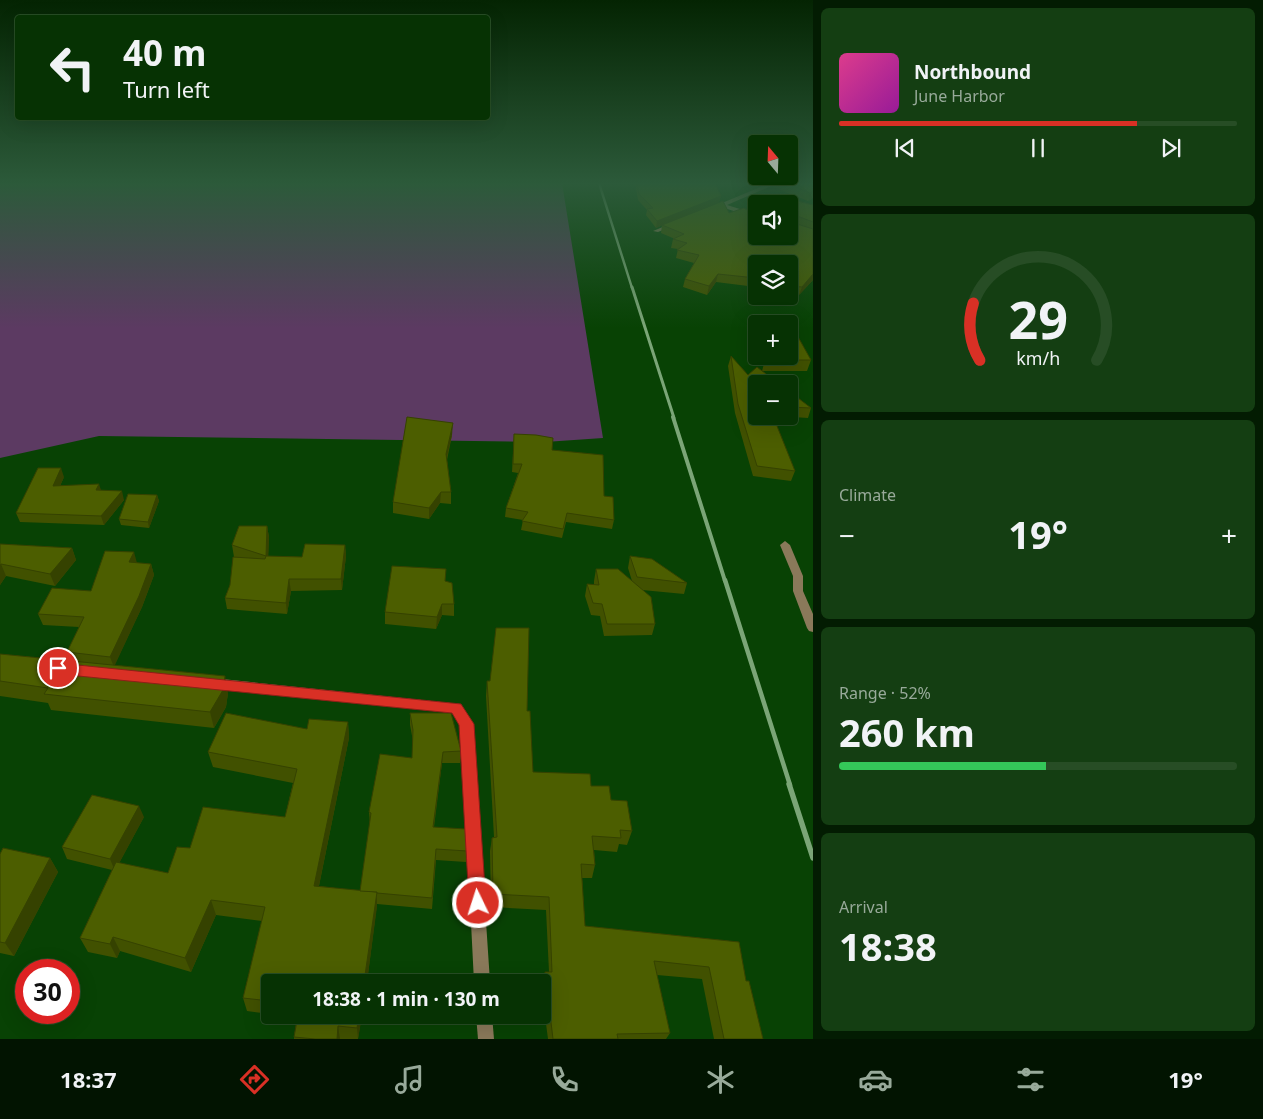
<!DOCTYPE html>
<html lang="en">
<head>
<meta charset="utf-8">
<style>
	body { margin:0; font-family:"Noto Sans",sans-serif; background:#143e12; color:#f1f3f6; height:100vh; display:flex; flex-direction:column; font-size:19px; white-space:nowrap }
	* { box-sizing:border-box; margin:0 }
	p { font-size:16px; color:#98aa9a }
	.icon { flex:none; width:28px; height:28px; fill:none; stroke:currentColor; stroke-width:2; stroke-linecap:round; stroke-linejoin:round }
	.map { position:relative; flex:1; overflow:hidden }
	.details { display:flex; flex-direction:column; gap:8px; padding:8px; background:#031c02; width:450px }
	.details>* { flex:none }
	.banner { position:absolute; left:15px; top:15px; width:475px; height:105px; border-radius:5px; box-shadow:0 5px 20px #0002,0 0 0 1px #274d25; background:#063203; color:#f1f3f6; overflow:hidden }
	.needle { width:32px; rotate:341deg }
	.tools { position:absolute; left:748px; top:135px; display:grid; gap:10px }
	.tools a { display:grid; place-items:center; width:50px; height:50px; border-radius:5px; background:#063203; box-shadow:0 5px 20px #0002,0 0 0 1px #274d25; font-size:25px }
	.speed { position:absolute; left:15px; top:959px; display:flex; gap:10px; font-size:25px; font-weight:700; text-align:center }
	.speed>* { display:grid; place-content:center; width:65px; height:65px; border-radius:50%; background:#063203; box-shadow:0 5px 20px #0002,0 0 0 1px #274d25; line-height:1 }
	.speed .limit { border:8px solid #d22; background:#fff; color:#111 }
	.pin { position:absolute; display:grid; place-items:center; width:42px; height:42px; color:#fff; margin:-21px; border:2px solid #fff; border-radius:50%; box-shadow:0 1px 5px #0007 }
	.me { position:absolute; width:55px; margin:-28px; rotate:356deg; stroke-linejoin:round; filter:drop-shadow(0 0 4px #0008) }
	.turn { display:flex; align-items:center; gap:18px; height:105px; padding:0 25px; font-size:22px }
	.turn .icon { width:65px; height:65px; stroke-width:2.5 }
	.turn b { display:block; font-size:35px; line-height:42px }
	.big { font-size:38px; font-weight:700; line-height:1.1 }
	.details .card { flex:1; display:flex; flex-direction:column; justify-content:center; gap:8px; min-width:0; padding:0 18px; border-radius:8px; background:#143e12 }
	.details .dial { align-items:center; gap:0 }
	.dial svg { height:130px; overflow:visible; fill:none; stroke:#274d25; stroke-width:7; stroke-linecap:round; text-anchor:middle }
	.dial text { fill:#f1f3f6; stroke:none }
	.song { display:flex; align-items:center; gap:15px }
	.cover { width:60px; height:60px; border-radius:8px; background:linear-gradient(135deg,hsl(330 70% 55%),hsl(300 70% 35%)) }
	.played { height:5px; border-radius:2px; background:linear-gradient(90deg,#d93025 75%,#274d25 75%) }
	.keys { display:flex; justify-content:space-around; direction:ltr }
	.heat { display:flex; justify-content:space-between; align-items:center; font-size:28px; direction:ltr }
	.charge { height:8px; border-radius:4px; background:linear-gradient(90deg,#34c759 52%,#274d25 0) }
	.trip { position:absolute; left:261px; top:974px; width:290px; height:50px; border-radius:5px; background:#063203; box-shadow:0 5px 20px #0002,0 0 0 1px #274d25; font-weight:700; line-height:50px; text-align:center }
	.menu { display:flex; height:80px; justify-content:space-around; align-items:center; background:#021401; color:#98aa9a }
	.menu .icon { width:35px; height:35px }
	.menu .active { color:#d93025 }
	.menu b { font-size:22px; color:#f1f3f6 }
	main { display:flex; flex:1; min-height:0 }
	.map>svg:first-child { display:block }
</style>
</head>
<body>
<main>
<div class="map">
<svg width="813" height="1039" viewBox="0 0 813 1039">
	<rect width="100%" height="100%" fill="#084204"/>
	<!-- green -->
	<path fill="#5c3a62" d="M0,183h562l41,255 -58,4 -446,-6 -99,22z"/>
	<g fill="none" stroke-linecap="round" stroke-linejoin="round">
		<!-- minor -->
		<g fill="#8a795a" fill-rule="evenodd">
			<path d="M770,183h8l-51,22 29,9v4l-35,-11 -8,3 -3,-2z"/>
			<path d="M670,224l5,1 -17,7 -5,-1z"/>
			<path d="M785,541l5,4 13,31v15l10,23v18l-4,-1 -2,-3 -14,-37v-15l-13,-31z"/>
			<path d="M212,678l248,26 13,20 17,258h-16l-13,-257 -9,-12 -240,-25 -4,-2 -2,-3 2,-3z"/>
			<path d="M476,1015h16l2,24h-16z"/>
		</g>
		<!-- rail-far4 -->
		<path stroke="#7ba577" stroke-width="2.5" d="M599,183l33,105"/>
		<!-- rail-far3 -->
		<path stroke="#7ba577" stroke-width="3" d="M632,287l42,131"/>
		<!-- rail-far2 -->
		<path stroke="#7ba577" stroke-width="4" d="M673,417l52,164"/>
		<!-- rail-far1 -->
		<path stroke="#7ba577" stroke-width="4.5" d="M725,580l65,205"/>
		<!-- rail -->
		<path stroke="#7ba577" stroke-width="5.5" d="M789,784l24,74"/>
	</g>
	<!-- wall -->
	<g fill="#415100">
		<path d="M635,183h80l6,13 -2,6 -48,20 58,-9 27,-1 33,-8 24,1v75l-14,15 -10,-1v-30h-33v23l-40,-5 -9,13 -24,-8 2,-8 9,-16 -18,-5 2,-9 -7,-1 2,-9h2l-14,-6 1,-8 -6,3 -10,-13 1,-5 -9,-10z"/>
		<path d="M775,183h38v15l-5,3 -34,-14z"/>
		<path d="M731,356l17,19 14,-4 3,-11h46l-4,11h-45l-6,13 39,87 -4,10 -38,-5 -18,-63 -7,-47z"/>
		<path d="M789,391l22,17 -3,10 -31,-2h12z"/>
		<path d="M514,434l38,16 52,46 10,24 -2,9 -46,-7 -4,16 -41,-8 2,-10 -18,-3 1,-9 12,-35 -6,-1z"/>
		<path d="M452,435l-5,25 4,32v12l-11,-1 -11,16 -36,-6v-11z"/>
		<path d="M64,477l-4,9 41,4 23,10 -20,25 -84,-3 -4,-9z"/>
		<path d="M157,495l2,6 -10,27 -28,-3 -2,-6z"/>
		<path d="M267,526l2,11 -1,19 34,1 43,-12 1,11 -4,34 -51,1 -4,23 -60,-5 -2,-11 5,-13 7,-27 -3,-1 -2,-12z"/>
		<path d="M0,544l72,4 4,12 -21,26 -49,-10 -6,9z"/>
		<path d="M630,556l57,27 -3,11 -42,-4 13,34 -3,11 -48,1 -4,-20 -9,-1 -6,-19 2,-12 7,1v-4l2,-12 36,12 -4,-13z"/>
		<path d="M137,563l14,1 3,11 -12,32 -28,59 114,27 -2,14 -12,21 -163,-18 -3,-7 -48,-7v-42l71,7 -4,-9 12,-25 -36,-2 -5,-11 53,-23z"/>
		<path d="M445,581l9,23v12l-12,-1 -6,14 -51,-5v-12z"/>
		<path d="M487,681l40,30 6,61 58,14 20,14 21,31 -5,14 -8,-1 -2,8 -23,-2 1,15 -3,13h-10l3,48 154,16 7,39 17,58h-49l-12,-60 -45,-4 13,58 -4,6h-118l-6,-46v-11l3,-10h4l-3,-62 -55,-3 -1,-56 2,-13 2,-1 -8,-141z"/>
		<path d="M410,713l51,38 -1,12h-18l-8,64 33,24 -1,11 -30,-2 -4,49 -55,-5 -10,78h-97v32l-23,-3 -4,-13 19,-77 -46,-6 -25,57 -71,-21 -3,7 -29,-6 -8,-14 32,-68 -45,-11 -5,-12 82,-30 -25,46 49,10 22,-25 95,-31 8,-34 -80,-16 -5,-15 99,-23 41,-7 1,16 -30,148 41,5 10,-67 -1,-12 43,-54 1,-17 -3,-16z"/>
		<path d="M0,854l50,4 8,14 -44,84 -14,-3z"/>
		<path d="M278,1015h84l-4,24h-64v-2l3,-20z"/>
	</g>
	<!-- shaded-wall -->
	<g fill="#354200">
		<path d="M813,191v7l-5,3 2,-8z"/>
		<path d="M721,196l-2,6 -63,26 1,-7z"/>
		<path d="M718,274l-2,8 -9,13 2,-9z"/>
		<path d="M813,274v6l-14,15 3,-8z"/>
		<path d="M453,423l-1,12 -7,30 1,-11z"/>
		<path d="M61,468l3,9 -8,18 -3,-9z"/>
		<path d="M99,484l3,9 -6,-3z"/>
		<path d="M122,491l2,9 -20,25 -3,-9z"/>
		<path d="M441,492l-1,11 -11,16v-11z"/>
		<path d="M157,495l2,6 -10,27 -1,-6z"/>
		<path d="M267,526l2,11 -1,30 -2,-11z"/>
		<path d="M345,545l1,11 -4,34 -1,-11z"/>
		<path d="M72,548l4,12 -21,26 -5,-12z"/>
		<path d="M134,552l3,11 -8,-1z"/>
		<path d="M1,564l5,12 -6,9v-19z"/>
		<path d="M151,564l3,11 -12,32 -28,60 -4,-10z"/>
		<path d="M289,579l2,12 -4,23 -1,-11z"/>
		<path d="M442,604v11l-6,14 1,-12z"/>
		<path d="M225,676l3,17 -2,14 -12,21 -4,-16z"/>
		<path d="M348,722l1,16 -33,162 -2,-14z"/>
		<path d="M443,752l-1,11 -10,75 1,-11z"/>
		<path d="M139,806l5,11 -29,54 -5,-12z"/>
		<path d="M50,858l8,14 -44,84 -9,-13z"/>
		<path d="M377,892v15l-10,75h-3z"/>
		<path d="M211,900l5,15 -25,57 -6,-14z"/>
		<path d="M113,937l7,14 -3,7 -7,-14z"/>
		<path d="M359,1015h3l-4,24 -1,-11z"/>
		<path d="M338,1026l2,13h-3z"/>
	</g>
	<!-- building -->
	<g fill="#4c5e00" stroke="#354200">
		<path d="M637,183h78l6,13 -64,25 -10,-12 6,-1 -14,-14z"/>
		<path d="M786,183h27v8l-3,2z"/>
		<path d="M778,196l35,9v17l-21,-8 -3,2 2,6 22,7v45l-11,13 -11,-1 -2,-1v-21h-33v14l-38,-4 -9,12 -24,-7 14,-24 -22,-5 10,-7 -14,-4 11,-5 -22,-9 61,-24 6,12 15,-5 8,5 4,-1v24h33v-32h-23z"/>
		<path d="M797,335l14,25h-46l5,-4h19v-15z"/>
		<path d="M731,356l17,19 9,-8 22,17h-23v32h17l22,55 -38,-5 -19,-62z"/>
		<path d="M789,391l22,17 -22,-1z"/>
		<path d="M407,417l46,6 -7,31 5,38h-10l-12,16 -36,-6z"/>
		<path d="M514,434l22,1 17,3 -1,12 51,5 1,41 9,1 1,23 -47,-7 -4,16 -41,-8 6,-9 -22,-4 16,-44h-9z"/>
		<path d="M38,468h23l-8,18 46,-2 -3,6 26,1 -21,25 -85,-3z"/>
		<path d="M128,494l29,1 -9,27 -29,-3z"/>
		<path d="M239,526h28l-1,30 36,1 3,-13 40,1 -4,34h-52l-3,24 -61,-5 5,-13 3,-28 32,2 1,-3 -34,-11z"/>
		<path d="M0,544l72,4 -22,26 -49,-10 -1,2z"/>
		<path d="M105,551l29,1 -5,10 22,2 -12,32 -29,61 -43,-5 17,-35 -46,-3 14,-26 39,3z"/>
		<path d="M630,556l22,3 35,24 -50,-6z"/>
		<path d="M392,566l54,3 -1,12 7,2 2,21h-12l-5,13 -52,-5z"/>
		<path d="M596,569h22l33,28 4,27h-48l-5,-20 -9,-1 -6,-19 12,1z"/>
		<path d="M496,628h33l-2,83h3l3,61 57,2 1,12h18l2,14 16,1 5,30 -12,-1 1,8 -29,-2 3,29 -14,-1 4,62 154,16 7,39h3l14,58h-39l-15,-72 -55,-6 16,72 -53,1 1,5h-65l-8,-67h7l-3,-75 -56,-3 -1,-56 5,-1 -10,-156h3z"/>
		<path d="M0,654l225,22 -2,14 -13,22 -166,-18 4,-6 -48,-7z"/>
		<path d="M226,713l81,16 2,-10 39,3 -34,164 63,6 -13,90h-94v19l-27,-3 22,-91 -54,-7 -26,58 -72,-21 -3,7 -30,-6 36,-76 52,11 9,-26 13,1 13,-41 82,10 12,-48 -89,-17z"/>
		<path d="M410,713h41l10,38 -18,1 -10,75 33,2 1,22 -31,-2 -4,49 -55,-5v-1l-17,-1 11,-78 -2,-1 11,-58 32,4 1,-28z"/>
		<path d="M92,795l47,11 -29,53 -48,-12z"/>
		<path d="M3,848l47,10 -45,85 -5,-1v-88z"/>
		<path d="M298,1015h61l-2,13 -19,-2 -1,13h-22l-21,-2z"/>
	</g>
	<!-- sky -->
	<linearGradient id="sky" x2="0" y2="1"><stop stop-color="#042402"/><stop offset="0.56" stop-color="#2c5a3a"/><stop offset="1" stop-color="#2c5a3a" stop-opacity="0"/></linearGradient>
	<rect width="813" height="328" fill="url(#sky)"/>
	<!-- route -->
	<path fill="#d93025" stroke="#8d1f18" d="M58,663l403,41 13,20 12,179 -2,6 -6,3 -7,-3 -2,-6 -10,-178 -7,-12 -394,-39 -6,-6z"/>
</svg>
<div class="tools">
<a><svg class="needle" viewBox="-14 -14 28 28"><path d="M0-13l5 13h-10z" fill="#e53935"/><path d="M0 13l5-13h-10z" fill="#98aa9a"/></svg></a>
<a><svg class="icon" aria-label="sound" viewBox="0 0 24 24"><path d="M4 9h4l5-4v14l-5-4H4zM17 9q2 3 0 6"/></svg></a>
<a><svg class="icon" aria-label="layers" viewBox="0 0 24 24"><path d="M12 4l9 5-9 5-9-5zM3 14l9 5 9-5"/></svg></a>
<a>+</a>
<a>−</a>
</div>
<div class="speed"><div class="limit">30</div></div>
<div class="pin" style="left:58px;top:668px;background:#d93025"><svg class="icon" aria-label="arrive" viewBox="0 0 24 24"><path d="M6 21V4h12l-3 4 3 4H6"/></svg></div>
<svg class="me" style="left:478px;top:903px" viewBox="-20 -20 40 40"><circle r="17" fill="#d93025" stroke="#fff" stroke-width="3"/><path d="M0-11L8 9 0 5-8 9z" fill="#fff"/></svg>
<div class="trip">18:38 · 1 min · 130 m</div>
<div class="banner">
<div class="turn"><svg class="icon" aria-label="left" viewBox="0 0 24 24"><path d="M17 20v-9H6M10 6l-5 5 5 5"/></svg><div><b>40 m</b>Turn left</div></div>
</div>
</div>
<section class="details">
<div class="card">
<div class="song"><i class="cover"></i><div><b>Northbound</b><p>June Harbor</p></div></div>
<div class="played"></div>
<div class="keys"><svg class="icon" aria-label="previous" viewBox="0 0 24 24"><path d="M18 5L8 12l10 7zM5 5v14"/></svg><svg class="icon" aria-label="pause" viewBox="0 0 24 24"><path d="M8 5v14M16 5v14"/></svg><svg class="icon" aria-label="next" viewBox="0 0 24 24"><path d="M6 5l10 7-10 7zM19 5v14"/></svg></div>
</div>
<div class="card dial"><svg viewBox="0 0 100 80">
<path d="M14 69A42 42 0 1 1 86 69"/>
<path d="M14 69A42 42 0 0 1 10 34" stroke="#d93025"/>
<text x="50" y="56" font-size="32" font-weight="700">29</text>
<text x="50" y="72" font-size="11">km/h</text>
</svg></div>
<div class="card"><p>Climate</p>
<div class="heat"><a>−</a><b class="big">19°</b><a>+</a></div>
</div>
<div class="card"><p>Range · 52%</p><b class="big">260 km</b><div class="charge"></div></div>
<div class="card"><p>Arrival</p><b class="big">18:38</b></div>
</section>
</main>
<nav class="menu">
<b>18:37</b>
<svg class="icon active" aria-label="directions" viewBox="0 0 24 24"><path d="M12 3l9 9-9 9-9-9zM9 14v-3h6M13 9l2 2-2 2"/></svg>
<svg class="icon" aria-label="music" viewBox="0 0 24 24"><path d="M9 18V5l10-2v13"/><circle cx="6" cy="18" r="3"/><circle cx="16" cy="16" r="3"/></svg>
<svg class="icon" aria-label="phone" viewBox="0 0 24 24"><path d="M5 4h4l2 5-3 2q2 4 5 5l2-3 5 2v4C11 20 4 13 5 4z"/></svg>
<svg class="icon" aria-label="climate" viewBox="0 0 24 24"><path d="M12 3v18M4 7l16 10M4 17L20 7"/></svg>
<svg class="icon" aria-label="car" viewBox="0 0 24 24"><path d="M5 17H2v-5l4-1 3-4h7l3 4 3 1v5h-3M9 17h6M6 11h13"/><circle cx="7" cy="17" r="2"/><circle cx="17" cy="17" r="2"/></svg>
<svg class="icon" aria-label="filters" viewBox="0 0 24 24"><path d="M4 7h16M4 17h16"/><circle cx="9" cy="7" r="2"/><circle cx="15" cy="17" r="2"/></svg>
<b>19°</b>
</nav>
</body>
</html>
